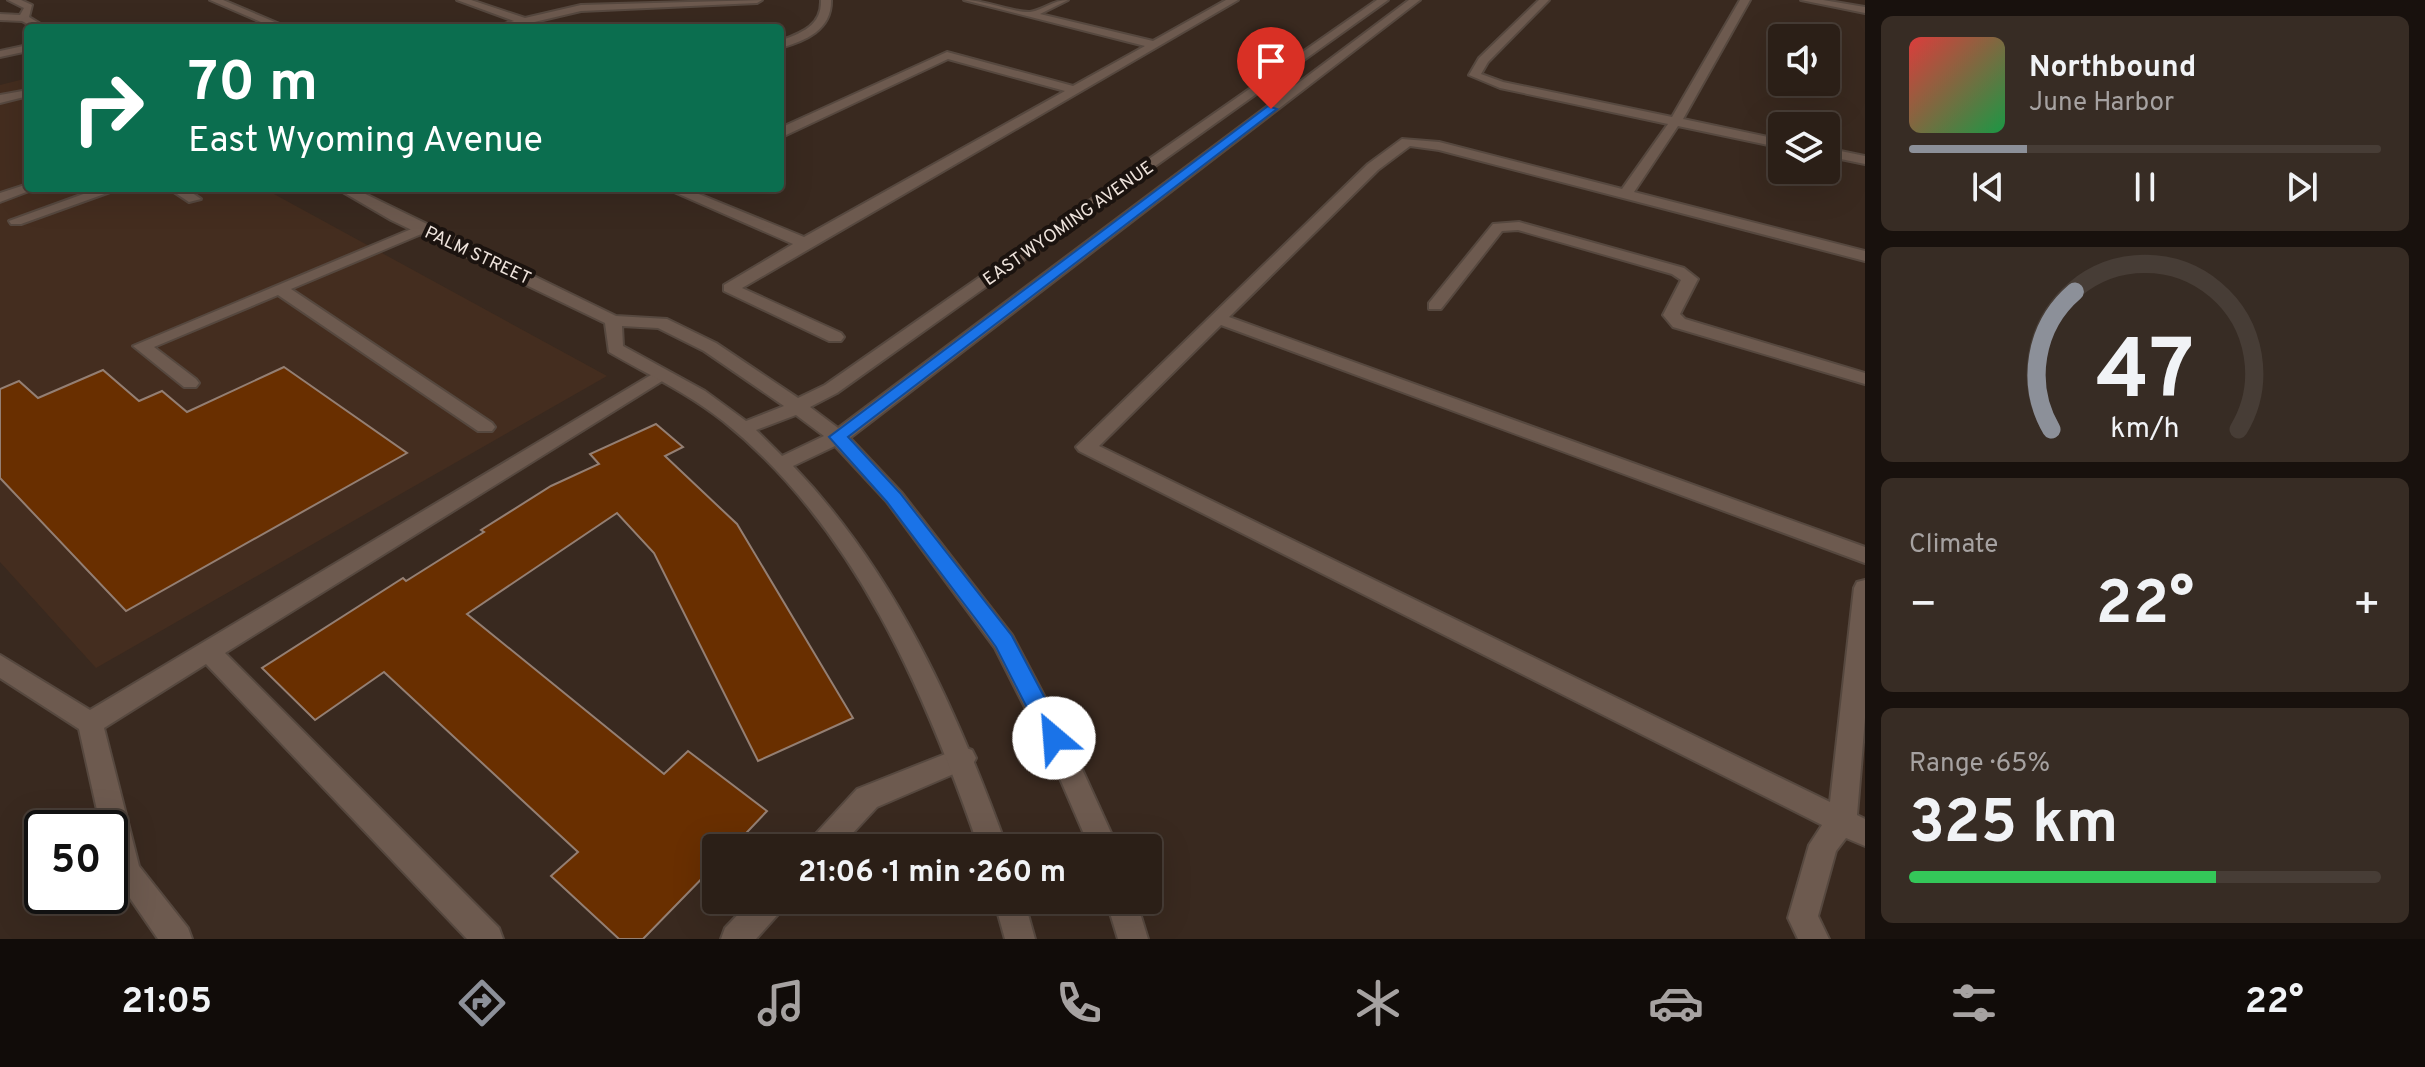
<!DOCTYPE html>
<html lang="en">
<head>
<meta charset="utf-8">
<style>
	body { margin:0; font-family:Overpass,sans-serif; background:#372c24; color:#f1f3f6; height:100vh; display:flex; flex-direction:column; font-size:30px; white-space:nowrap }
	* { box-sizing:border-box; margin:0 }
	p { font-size:26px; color:#a6a2a1 }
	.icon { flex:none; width:44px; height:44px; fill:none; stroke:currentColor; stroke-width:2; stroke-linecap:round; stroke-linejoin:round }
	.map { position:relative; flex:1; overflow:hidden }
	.side { display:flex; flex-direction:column; gap:16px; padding:16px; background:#18110d; width:560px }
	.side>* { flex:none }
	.banner { position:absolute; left:24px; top:24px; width:760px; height:168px; border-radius:8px; box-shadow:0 8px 32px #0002,0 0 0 2px #473d36; background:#0b6e4f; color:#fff; overflow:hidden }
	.buttons { position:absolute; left:1768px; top:24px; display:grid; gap:16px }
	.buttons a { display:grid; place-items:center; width:72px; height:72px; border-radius:8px; background:#2b1f17; box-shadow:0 8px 32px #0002,0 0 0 2px #473d36; font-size:40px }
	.speed { position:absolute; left:24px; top:810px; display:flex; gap:16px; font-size:40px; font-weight:700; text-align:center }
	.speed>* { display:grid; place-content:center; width:104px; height:104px; border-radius:50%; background:#2b1f17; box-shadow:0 8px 32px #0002,0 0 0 2px #473d36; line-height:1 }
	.speed .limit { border:4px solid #111; border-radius:12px; background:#fff; color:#111 }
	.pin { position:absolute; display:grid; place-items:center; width:68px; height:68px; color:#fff; margin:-82px -34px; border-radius:50% 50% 50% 0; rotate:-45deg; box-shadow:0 0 8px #0007 }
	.pin .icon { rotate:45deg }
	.me { position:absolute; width:88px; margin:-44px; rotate:333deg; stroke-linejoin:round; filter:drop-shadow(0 0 6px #0008) }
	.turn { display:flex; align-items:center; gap:28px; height:168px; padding:0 32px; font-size:36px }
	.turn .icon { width:104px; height:104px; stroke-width:2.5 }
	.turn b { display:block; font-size:56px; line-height:68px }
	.big { font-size:60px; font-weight:700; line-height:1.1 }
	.side .tile { flex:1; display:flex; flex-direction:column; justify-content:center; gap:12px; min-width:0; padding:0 28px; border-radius:12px; background:#372c24 }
	.side .dial { align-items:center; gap:0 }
	.dial svg { height:208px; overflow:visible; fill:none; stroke:#473d36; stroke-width:7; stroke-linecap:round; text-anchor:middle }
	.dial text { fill:#f1f3f6; stroke:none }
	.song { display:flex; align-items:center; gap:24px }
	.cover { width:96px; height:96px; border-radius:12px; background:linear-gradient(135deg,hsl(0 70% 55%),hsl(140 70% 35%)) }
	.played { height:8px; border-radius:4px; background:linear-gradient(90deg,#8c9099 25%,#473d36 25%) }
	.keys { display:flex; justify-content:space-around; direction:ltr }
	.heat { display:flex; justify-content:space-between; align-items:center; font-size:44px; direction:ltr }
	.charge { height:12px; border-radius:6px; background:linear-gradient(90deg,#34c759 65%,#473d36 0) }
	.trip { position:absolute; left:702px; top:834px; width:460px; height:80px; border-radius:8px; background:#2b1f17; box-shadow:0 8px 32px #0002,0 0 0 2px #473d36; font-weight:700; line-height:80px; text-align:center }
	.menu { display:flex; height:128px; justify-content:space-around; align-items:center; background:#110c09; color:#a6a2a1 }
	.menu .icon { width:56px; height:56px }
	.menu .current { color:#8c9099 }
	.menu b { font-size:36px; color:#f1f3f6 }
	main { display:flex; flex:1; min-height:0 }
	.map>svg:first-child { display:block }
</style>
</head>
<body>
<main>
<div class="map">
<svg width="1865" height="939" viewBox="0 0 1865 939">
	<rect width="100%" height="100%" fill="#39291f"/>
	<!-- built -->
	<path fill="#442d1f" d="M28,78v110h235l344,188 -511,292 -96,-106v-477z"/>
	<!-- building -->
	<g fill="#692f00" stroke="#947f73" stroke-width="2">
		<path d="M284,367l123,86 -281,158 -126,-133v-89l19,-8 19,17 65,-28 36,31 23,-10 25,21z"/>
		<path d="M656,424l27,23 -18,9 72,68 116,194 -95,43 -104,-208 -37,-40 -150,101 197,160 24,-23 79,60 -35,37h-16v16l-73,75h-24l-68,-63 27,-24 -194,-180 -69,48 -53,-52 141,-90 3,3 78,-49 -3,-2 70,-44 48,-22 -9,-10z"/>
	</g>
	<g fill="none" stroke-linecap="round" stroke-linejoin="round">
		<defs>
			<g id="lane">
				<path d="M210,0h13l66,28h-14z"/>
				<path d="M457,0h14l54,18 56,-13 181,-5 -5,3 -176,8 -72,17h-18l23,-7z"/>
				<path d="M821,0h10c1,30 -26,41 -51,48v-7c21,-8 42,-15 41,-41z"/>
				<path d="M964,0c21,0 51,13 66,12 14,-2 23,-12 38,-12l-28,14 113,27 73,-41h12l-496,288 99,45 3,4 -3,4h-12l-105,-50v-6l69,-41 -128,-56h19l120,49 261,-146 -117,-32 -164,77 -4,1v-9l167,-76 126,34 72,-40z"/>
				<path d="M1539,0h10l-61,62 -7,12 22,8 169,35 68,-117h10l-67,119 99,21v8l-104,-22 -44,66 231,59v10l-426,-111 -29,-4 -32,24 -149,147 636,230v16l-644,-238 -122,121 731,356 24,-214 3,-6 8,-2v138l-8,97 8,4v27l-19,-8 -10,13 -18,65 11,23h-31l-10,-21 21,-73 13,-20 -743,-374 -3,-4 292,-283 34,-25 37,3 183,47 46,-65 -168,-36 -31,-13 10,-17z"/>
				<path d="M1801,0h22l42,7v6z"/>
				<path d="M28,45v6l-28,6v-6z"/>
				<path d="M28,90v6l-28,7v-8z"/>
				<path d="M1826,148l39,8v8l-39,-8z"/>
				<path d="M100,188h21l-100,36h-10l-2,-3z"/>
				<path d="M168,188h17l16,11 -12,3z"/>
				<path d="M1519,222l165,46 14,11 -18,35 5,5 180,54v11l-192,-57 -10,-12 18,-35 -9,-6 -154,-44 -16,1 -61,78h-12v-6l64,-79z"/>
				<path d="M421,225l5,1v6l-135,57 201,134 3,4 -3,4h-14l-200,-136 -124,52 42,32 3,4 -3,4h-12l-51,-41z"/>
				<path d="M661,369l9,5 -3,4 -442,275 274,275 4,11h-36l-261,-275 -102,64 35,138 49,62 4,11h-34l-46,-67 -2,-44h-9l-22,-99 -79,-51v-23l90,55z"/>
				<path d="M963,747l9,3 4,8 -4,8 -95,41 -38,41h-32l4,-9 46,-50z"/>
				<path d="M752,900h35l-5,10 -26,29h-35l4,-11z"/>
			</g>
			<path id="street" d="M28,184v4h9l-37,14v-9z"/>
			<g id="secondary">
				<path d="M8,0h13l11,5 -3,12 18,11h-12l-13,-7 -22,-1v-6l20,1 4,-7z"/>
				<path d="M1377,0h11l-551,393 -27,14 28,21 571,-428h11l-570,438 51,54 111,143 64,121 42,92h-28l-35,-81 -60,-119 -108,-146 -52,-56 -42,20c103,107 164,245 214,382h-28c-54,-156 -124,-321 -256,-427 -35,-28 -76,-47 -114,-69l-4,-29 -214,-103 -55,-32h17l263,128 51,3 49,24 82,55 27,-13zM622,326l36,2 46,23 80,55 -38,15 -41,-30 -82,-45zM796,415l28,21 -42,20 -26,-26z"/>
				<path d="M994,900h30l11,39h-30z"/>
				<path d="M1106,900h30l12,39h-30z"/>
			</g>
		</defs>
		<!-- lane casing -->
		<use href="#lane" stroke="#56483f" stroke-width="4"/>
		<!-- street casing -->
		<use href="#street" stroke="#56483f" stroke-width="4"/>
		<!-- secondary casing -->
		<use href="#secondary" stroke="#56483f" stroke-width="4"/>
		<!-- lane -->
		<use href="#lane" fill="#6d5a4f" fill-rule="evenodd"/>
		<!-- street -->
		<use href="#street" fill="#6d5a4f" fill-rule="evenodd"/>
		<!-- secondary -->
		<use href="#secondary" fill="#6d5a4f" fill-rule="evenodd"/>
	</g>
	<!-- route -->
	<path fill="#1a73e8" stroke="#114b97" stroke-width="2" d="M1268,106l9,3 -429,328 52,56 112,143 54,102 -4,7 -8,3 -8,-3 -50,-98 -15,-21 -94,-124 -58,-65z"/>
	<g text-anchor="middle" stroke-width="8" stroke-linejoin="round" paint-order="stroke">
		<!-- far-street labels -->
		<g font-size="18" fill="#eee3dc" stroke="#1b130f">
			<text transform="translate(1068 223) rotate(-35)" y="6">EAST WYOMING AVENUE</text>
			<text transform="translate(478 255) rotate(25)" y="6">PALM STREET</text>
		</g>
	</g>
</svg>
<div class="buttons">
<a><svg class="icon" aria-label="sound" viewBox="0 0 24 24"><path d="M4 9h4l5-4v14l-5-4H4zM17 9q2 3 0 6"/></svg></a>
<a><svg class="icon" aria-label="layers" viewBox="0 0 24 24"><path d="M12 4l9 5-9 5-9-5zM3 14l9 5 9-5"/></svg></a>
</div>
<div class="speed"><div class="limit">50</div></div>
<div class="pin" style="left:1271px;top:109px;background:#d93025"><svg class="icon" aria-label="arrive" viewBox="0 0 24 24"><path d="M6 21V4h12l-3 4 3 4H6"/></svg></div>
<svg class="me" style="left:1054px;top:738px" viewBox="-20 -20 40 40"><circle r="19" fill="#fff"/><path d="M0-13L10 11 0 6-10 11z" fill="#1a73e8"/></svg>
<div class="trip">21:06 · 1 min · 260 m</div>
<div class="banner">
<div class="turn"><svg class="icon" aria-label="right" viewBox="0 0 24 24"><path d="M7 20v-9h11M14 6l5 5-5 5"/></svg><div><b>70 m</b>East Wyoming Avenue</div></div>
</div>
</div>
<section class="side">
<div class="tile">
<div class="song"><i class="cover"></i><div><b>Northbound</b><p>June Harbor</p></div></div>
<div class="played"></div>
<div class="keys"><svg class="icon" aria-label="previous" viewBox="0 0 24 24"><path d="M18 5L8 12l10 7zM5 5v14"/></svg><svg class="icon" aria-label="pause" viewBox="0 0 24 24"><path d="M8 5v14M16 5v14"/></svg><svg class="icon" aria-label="next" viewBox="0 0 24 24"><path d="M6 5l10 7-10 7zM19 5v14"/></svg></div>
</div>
<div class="tile dial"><svg viewBox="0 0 100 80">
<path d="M14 69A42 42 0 1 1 86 69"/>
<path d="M14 69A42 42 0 0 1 23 16" stroke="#8c9099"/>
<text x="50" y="56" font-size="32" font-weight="700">47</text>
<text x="50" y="72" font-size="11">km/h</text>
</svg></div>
<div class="tile"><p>Climate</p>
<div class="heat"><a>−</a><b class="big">22°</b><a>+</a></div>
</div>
<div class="tile"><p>Range · 65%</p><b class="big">325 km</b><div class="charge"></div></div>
</section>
</main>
<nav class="menu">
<b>21:05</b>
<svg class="icon current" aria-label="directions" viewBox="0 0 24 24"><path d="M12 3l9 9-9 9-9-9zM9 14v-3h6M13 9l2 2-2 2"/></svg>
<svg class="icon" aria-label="music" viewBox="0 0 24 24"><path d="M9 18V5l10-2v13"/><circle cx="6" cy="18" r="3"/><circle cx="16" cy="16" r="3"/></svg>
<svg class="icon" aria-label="phone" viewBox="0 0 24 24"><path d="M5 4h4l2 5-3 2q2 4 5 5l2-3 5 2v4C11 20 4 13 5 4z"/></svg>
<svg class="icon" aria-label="climate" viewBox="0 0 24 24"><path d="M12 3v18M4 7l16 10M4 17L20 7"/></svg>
<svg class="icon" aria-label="car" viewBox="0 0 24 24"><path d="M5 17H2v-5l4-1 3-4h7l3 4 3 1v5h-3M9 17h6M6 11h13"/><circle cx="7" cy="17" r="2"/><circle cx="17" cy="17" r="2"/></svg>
<svg class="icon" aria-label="filters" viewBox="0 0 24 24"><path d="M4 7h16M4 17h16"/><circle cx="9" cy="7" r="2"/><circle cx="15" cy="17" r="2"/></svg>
<b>22°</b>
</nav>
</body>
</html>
